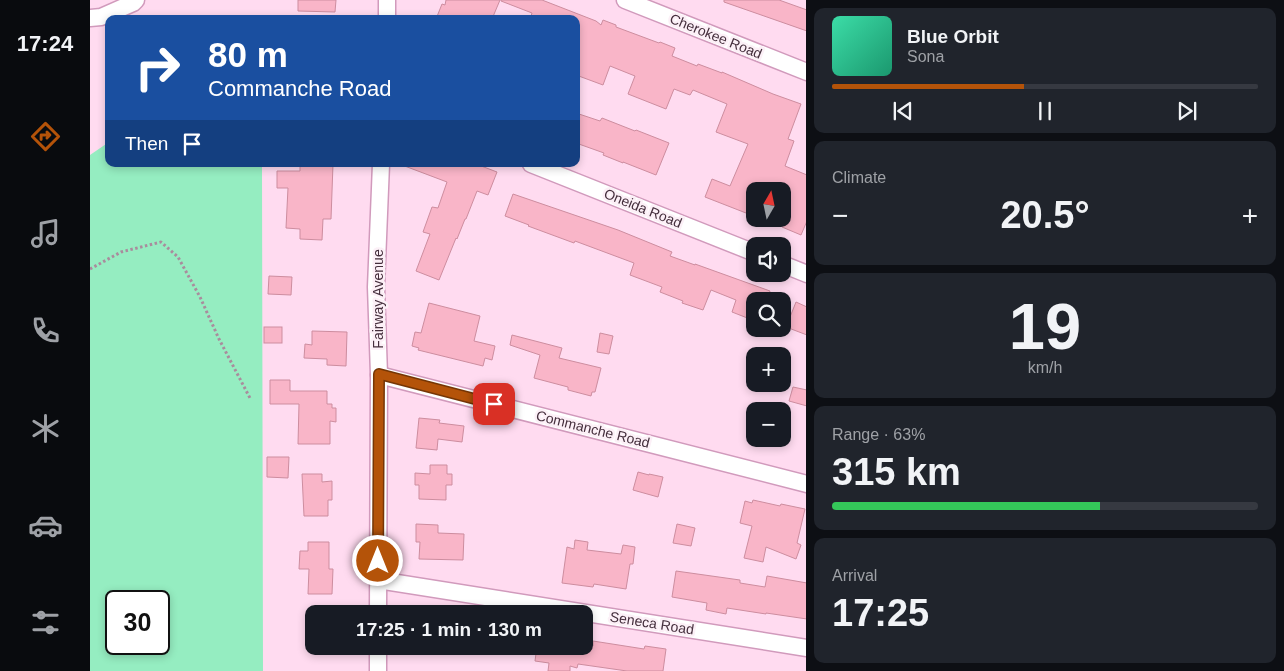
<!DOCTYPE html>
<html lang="en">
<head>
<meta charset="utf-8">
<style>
	body { margin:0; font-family:Helvetica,sans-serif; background:#20242c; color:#f1f3f6; height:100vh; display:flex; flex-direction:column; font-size:19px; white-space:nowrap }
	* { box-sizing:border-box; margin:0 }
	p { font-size:16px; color:#9ea1a6 }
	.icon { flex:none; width:28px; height:28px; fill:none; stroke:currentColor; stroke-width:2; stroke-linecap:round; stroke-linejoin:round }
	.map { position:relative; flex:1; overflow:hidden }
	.side { display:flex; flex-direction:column; gap:8px; padding:8px; background:#0d0f14; width:478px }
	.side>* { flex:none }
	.hud { position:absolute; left:15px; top:15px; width:475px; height:152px; border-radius:10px; box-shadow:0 2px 8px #0003; background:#1a4fa0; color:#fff; overflow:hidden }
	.needle { width:32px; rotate:9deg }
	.buttons { position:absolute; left:656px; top:182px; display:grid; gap:10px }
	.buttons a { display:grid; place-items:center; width:45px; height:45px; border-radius:10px; background:#171b24; box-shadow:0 2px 8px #0003; font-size:25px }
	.speed { position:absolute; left:15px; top:590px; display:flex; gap:10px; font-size:25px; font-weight:700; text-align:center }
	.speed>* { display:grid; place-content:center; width:65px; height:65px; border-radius:50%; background:#171b24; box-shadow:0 2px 8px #0003; line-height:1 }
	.speed .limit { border:2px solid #111; border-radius:8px; background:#fff; color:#111 }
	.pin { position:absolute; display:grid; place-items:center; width:42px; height:42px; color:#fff; margin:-21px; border-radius:10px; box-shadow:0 2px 8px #0006 }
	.me { position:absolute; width:55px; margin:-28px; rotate:0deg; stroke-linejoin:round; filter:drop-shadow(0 0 4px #0008) }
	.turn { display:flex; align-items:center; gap:18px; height:105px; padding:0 20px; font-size:22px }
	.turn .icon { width:65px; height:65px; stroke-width:2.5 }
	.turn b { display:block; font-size:35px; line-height:42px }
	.then { display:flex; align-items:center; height:48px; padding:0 20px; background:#0003; gap:10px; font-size:19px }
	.big { font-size:38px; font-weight:700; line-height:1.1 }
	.side .card { flex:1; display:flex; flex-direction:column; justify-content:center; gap:8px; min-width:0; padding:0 18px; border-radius:10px; background:#20242c }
	.side .dial { align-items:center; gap:0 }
	.dial b { font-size:65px; line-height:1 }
	.song { display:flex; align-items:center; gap:15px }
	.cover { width:60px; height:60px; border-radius:8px; background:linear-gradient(135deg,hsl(160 70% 55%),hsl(160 70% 35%)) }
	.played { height:5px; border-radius:2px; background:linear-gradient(90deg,#b45309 45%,#363941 45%) }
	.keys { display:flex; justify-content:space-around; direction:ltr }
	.heat { display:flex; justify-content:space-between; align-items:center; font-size:28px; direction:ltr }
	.charge { height:8px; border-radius:4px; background:linear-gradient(90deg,#34c759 63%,#363941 0) }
	.trip { position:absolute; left:215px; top:605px; width:288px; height:50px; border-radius:10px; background:#171b24; box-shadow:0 2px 8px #0003; font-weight:700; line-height:50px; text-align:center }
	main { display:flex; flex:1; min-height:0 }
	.tabs { display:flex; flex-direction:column; width:90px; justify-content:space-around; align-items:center; background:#090b0e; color:#9ea1a6 }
	.tabs .icon { width:35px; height:35px }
	.tabs .current { color:#b45309 }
	.tabs b { font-size:22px; color:#f1f3f6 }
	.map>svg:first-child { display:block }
</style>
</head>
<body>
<main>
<nav class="tabs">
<b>17:24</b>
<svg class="icon current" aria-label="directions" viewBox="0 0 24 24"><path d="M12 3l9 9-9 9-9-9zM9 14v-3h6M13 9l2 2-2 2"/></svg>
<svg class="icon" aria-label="music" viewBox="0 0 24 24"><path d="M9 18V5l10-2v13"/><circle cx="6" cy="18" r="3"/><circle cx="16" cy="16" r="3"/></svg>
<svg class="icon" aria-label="phone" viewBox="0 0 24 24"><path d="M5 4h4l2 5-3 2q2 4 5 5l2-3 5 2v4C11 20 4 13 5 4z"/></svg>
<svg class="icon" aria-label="climate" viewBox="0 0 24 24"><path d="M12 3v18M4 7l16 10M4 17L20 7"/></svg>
<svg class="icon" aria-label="car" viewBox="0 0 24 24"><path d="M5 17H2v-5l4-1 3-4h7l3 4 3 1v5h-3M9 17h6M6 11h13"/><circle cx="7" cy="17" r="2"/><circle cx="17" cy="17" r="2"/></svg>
<svg class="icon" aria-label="filters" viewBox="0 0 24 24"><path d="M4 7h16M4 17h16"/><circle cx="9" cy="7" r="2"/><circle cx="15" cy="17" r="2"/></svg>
</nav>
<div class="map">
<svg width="717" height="671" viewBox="0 0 717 671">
	<rect width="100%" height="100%" fill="#ffdbf0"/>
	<!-- green -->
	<path fill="#95edc1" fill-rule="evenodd" d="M19,142v22h153l1,507h-173v-516zM26,601h43v43h-43z"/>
	<!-- building -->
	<g fill="#f9b5c8" stroke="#cd8d9f">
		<path d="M208,0h38l-1,12 -37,-1z"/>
		<path d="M356,0h54l-8,19h-56l6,-15 3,1z"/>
		<path d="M411,0h41l54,21 5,4 2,-5 13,5v2l43,16 1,-1 15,6 -3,8 25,10 1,-2 24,9v-1l51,22 28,10 -13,35 6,2 -9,25 22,9v46l-6,14 -19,-8v-36h-27v22l-8,-3 -1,3 -41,-16 7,-18 18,7 18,-42 -32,-12 11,-28 -34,-14 -3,5 -16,-6 -8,20 -38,-15 7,-18 -25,-10 -7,19 -27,-10v-56h-38l-7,-3 1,-3 -31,-12z"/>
		<path d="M634,0h55l28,10v21l-83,-29z"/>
		<path d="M486,113l24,8 2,-3 33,13 1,-1 33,13 -13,32 -33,-13v1l-20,-8 1,-2 -28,-10z"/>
		<path d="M210,164h33l-2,55h-8l-1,21 -22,-1v-10l-14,-1 2,-40h-11v-17h23z"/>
		<path d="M312,164h74l21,8 -9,23 -11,-4 -11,28h-1l-8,20 -1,-1 -17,42 -23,-9 14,-37 -7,-2 9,-25 6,1 9,-26 -45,-17z"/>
		<path d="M423,194l105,36 54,22 -2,4 25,9v-1l75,27 -3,10h-12v20l-23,-9 4,-12 -25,-10 -8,20 -21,-7 1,-2 -23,-9 2,-5 -32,-12 4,-12 -59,-22 -1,2 -46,-17 1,-1 -24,-9z"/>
		<path d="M179,276l23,1 -1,18 -23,-1z"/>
		<path d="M706,302l11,5v28l-21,-8z"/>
		<path d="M339,303l51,13 -6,25 21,5 -3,14 -7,-2 -2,8 -65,-16 1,-2 -7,-2 3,-14 6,1z"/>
		<rect x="174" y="327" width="18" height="16"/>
		<path d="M222,331l35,1 -1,34 -19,-1v-6l-23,-1 1,-14 7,1z"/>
		<path d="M510,333l13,3 -4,18 -12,-2z"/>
		<path d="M422,335l50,13 -3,10 42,10 -6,24h-3l-1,4 -23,-6v-3l-34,-9 6,-23 -30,-10z"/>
		<path d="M180,380h20v11h37v13h5v4h4v14l-6,-1v23h-32l1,-40h-29z"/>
		<path d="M703,387l14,3v16l-18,-5z"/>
		<path d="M329,418l21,2 -1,3 25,3 -2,16 -24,-3 -1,11 -21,-2z"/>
		<path d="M177,457h22l-1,21 -21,-1z"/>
		<path d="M340,465h17v9h5v11h-6v15l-27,-1v-14h-4v-12l15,1z"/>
		<path d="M548,472l11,3v-1l14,3 -5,20 -25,-7z"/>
		<path d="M212,474h20v8l10,-1v19h-4v16h-24z"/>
		<path d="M663,500l27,6 1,-2 24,5 -8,34 4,2 -5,14 -30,-12 -3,15 -19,-4 8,-32 -12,-3 5,-22 7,2z"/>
		<path d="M326,524l22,1v8l26,1 -1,26 -44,-1 1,-17h-4z"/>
		<path d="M587,524l18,4 -4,18 -18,-3z"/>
		<path d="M485,540l13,2 -1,8 34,4 2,-9 12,2 -2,17h-3l-4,25 -32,-5 -1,3 -31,-4 5,-36 7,2z"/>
		<path d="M218,542h21v27h4l-1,25h-24l1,-25h-10l1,-18h8z"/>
		<path d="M586,571l64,9v3l25,4 2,-11 40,7v36l-41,-6v1l-39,-6 -1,6 -20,-4 1,-7 -35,-6z"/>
		<path d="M503,641l51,8 1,-3 21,3 -3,22h-36l-49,-7 -1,4 -7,-2v5h-22l1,-8 -14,-2 2,-15h56z"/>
	</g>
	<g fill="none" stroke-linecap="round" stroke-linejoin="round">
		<defs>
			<g id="minor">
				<path d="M535,0l182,72"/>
				<path d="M0,18l11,-1 32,-14 3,-3"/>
				<path d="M297,19v-19"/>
				<path d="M441,164l224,89"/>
				<path d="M692,264l25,10"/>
				<path d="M289,375l428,109"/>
				<path d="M288,580l429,68"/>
				<path d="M288,614l1,-239 -3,-88 5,-123"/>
				<path d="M288,671v-25"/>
			</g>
		</defs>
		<!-- minor casing -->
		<use href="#minor" stroke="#d19abc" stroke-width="19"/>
		<!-- path -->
		<path stroke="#a98c9d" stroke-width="3" stroke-dasharray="2.5 2.5" stroke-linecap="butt" d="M0,269l31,-17 40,-10 17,15 22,40 19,42 32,61"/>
		<!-- minor -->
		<use href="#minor" stroke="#fff" stroke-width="16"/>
	</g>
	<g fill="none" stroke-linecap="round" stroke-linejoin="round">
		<defs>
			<path id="route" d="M288,561l1,-187 115,30"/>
		</defs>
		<!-- route casing -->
		<use href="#route" stroke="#753606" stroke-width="12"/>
		<!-- route -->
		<use href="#route" stroke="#b45309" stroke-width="9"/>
	</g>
	<g text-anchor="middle" stroke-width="5" stroke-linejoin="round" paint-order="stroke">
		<!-- street labels -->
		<g font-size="14" fill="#442e3c" stroke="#fcf0f7">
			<text transform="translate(626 36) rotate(22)" y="5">Cherokee Road</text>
			<text transform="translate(553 208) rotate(22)" y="5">Oneida Road</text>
			<text transform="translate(288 299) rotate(-90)" y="5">Fairway Avenue</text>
			<text transform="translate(503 429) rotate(14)" y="5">Commanche Road</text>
			<text transform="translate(562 623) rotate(9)" y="5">Seneca Road</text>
		</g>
	</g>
</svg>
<div class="buttons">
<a><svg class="needle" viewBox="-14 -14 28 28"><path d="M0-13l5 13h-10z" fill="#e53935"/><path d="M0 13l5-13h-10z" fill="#9ea1a6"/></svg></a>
<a><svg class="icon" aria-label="sound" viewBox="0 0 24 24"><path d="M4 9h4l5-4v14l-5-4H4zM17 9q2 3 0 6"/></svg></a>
<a><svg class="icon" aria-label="search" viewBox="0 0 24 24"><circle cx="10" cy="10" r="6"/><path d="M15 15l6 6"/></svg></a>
<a>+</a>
<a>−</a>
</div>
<div class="speed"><div class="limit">30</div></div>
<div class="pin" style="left:404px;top:404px;background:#d93025"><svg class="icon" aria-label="arrive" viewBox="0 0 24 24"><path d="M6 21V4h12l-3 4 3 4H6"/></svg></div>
<svg class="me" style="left:288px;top:561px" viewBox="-20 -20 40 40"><circle r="17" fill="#b45309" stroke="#fff" stroke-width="3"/><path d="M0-11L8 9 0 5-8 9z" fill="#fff"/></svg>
<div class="trip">17:25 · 1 min · 130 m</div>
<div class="hud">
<div class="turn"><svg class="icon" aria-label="right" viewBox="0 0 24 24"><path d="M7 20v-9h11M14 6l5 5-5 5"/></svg><div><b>80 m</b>Commanche Road</div></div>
<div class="then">Then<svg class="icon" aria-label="arrive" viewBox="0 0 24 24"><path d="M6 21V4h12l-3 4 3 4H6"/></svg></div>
</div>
</div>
<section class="side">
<div class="card">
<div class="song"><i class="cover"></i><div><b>Blue Orbit</b><p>Sona</p></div></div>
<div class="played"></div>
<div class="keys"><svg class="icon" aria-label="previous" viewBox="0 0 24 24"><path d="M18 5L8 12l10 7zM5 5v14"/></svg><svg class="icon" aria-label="pause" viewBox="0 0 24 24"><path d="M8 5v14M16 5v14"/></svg><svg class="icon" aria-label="next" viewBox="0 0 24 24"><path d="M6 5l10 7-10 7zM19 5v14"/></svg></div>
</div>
<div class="card"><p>Climate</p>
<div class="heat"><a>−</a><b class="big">20.5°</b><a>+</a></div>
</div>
<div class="card dial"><b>19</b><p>km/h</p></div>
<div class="card"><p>Range · 63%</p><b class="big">315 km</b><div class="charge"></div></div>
<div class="card"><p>Arrival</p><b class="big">17:25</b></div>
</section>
</main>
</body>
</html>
